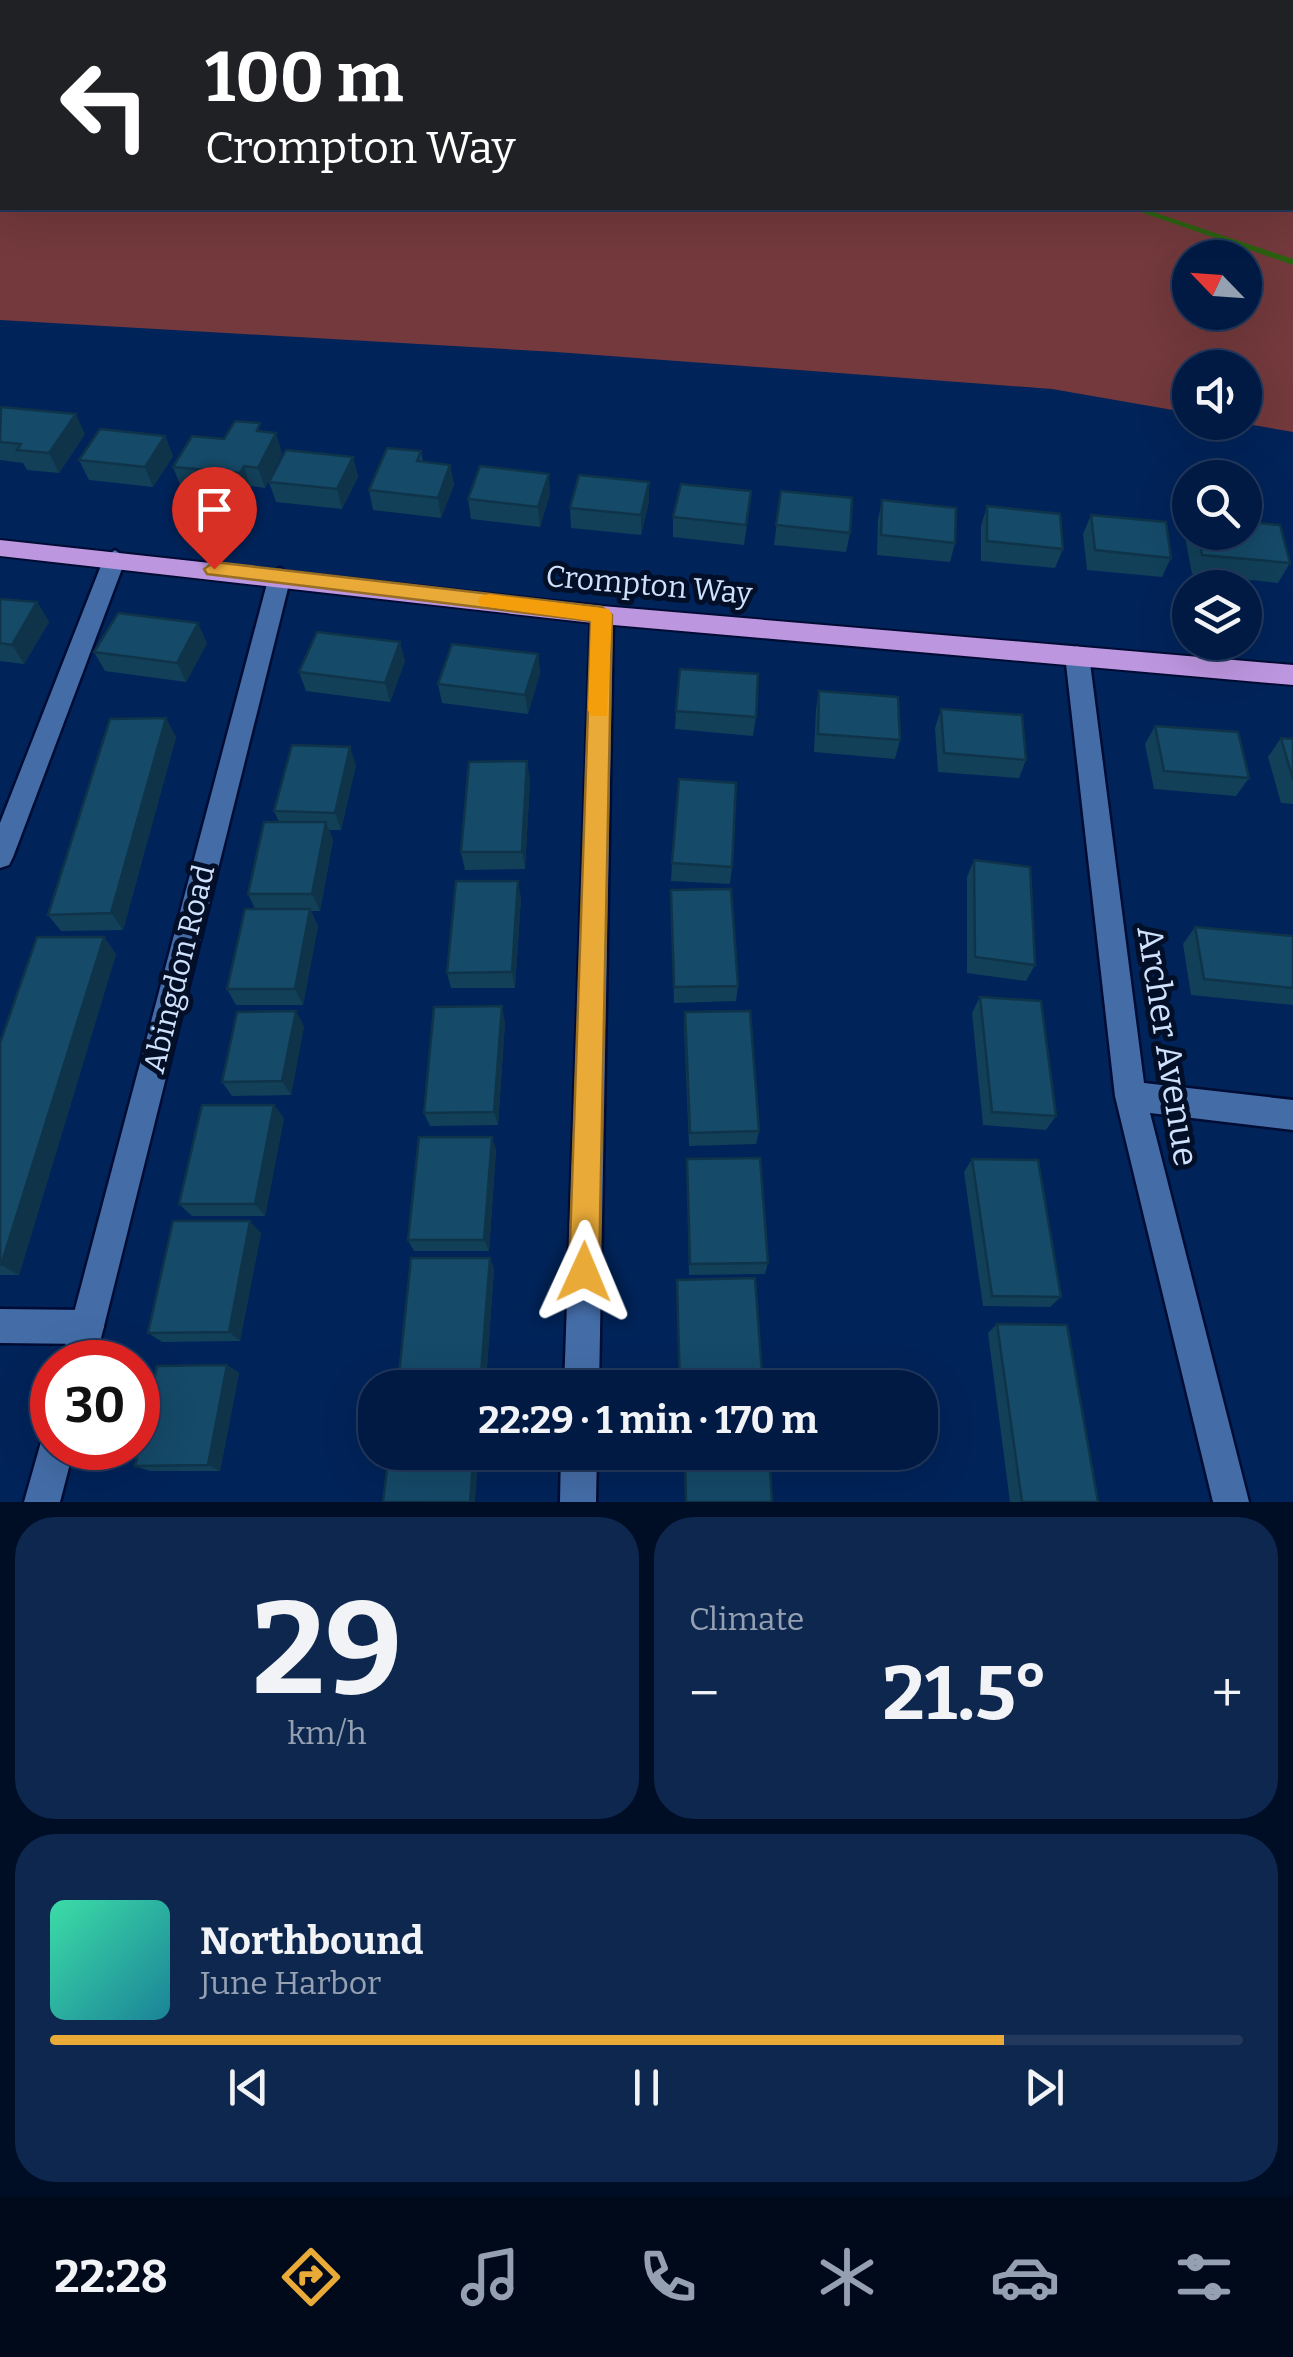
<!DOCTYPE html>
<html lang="en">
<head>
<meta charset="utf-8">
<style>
	body { margin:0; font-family:Bitter,serif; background:#0e274e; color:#f1f3f6; height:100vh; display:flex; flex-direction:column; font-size:38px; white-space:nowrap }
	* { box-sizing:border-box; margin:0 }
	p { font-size:32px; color:#95a1b2 }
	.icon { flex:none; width:55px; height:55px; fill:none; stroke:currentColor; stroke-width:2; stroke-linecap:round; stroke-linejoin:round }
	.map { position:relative; height:1502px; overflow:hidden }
	.sheet { display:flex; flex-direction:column; gap:15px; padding:15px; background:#000e25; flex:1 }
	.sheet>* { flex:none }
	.guide { position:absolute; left:0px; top:0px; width:1295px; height:210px; box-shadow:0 10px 40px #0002,0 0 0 2px #22385c; background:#202124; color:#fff; overflow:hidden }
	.needle { width:65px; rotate:295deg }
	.controls { position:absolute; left:1172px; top:240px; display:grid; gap:20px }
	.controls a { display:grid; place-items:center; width:90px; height:90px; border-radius:50%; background:#001a43; box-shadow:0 10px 40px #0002,0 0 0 2px #22385c; font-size:50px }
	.speed { position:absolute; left:30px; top:1340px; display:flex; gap:20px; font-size:50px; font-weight:700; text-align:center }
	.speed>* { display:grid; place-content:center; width:130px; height:130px; border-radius:50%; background:#001a43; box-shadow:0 10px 40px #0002,0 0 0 2px #22385c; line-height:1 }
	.speed .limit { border:15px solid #d22; background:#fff; color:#111 }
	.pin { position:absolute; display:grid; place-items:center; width:85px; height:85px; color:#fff; margin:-102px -42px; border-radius:50% 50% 50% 0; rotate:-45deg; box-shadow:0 0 10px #0007 }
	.pin .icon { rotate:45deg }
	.me { position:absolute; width:110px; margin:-55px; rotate:1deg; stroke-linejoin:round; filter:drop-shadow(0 0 8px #0008) }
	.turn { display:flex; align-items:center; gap:35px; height:210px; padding:0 40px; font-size:45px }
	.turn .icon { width:130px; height:130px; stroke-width:2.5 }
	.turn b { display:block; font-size:70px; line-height:85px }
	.big { font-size:75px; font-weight:700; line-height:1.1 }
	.sheet .card { flex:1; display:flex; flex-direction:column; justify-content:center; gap:15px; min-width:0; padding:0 35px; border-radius:40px; background:#0e274e }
	.sheet .dial { align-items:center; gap:0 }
	.dial b { font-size:130px; line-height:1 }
	.song { display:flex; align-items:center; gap:30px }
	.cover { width:120px; height:120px; border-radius:15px; background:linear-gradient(135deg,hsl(160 70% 55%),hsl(190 70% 35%)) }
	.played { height:10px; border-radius:5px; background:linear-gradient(90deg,#e9aa38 80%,#22385c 80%) }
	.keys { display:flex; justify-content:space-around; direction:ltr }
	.heat { display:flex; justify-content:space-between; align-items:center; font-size:55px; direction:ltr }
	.sheet .tiles { flex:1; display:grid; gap:15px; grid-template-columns:1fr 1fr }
	.card:last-child { grid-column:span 2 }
	.trip { position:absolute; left:358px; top:1370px; width:580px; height:100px; border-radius:40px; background:#001a43; box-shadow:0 10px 40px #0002,0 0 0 2px #22385c; font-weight:700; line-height:100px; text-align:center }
	.menu { display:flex; height:160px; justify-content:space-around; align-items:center; background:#000a1b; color:#95a1b2 }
	.menu .icon { width:70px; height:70px }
	.menu .current { color:#e9aa38 }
	.menu b { font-size:45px; color:#f1f3f6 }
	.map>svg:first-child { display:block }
</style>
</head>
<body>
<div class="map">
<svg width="1293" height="1502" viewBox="0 0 1293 1502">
	<rect width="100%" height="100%" fill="#002359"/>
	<!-- green -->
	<path fill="#73393c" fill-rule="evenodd" d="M0,0h1293v432l-52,-9 4,-1v-54h-55v45l-138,-24 -496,-37 -556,-32zM2,2h1290v206h-1290zM1190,258h55v54h-55z"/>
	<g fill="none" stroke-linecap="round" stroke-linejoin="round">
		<!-- stream -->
		<g fill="#2b6111" fill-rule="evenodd">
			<path d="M943,0h8v2h-7z"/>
			<path d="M1129,208h12l152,51v6z"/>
		</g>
		<!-- river -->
		<g fill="#2b6111" fill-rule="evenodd">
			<path d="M1181,0h46l1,2h-45z"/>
			<rect x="1292" y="27" width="1" height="26"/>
		</g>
		<defs>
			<g id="service">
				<path d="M115,550l11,8 -113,299 -4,8 -9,3v-45l104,-265z"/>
				<path d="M0,1309l87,1 12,5 5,12 -5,12 -12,5 -87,-1z"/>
			</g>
			<g id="minor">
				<path d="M280,568l11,8 -196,786h-34l208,-786z"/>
				<path d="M602,607l11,8 -14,773h-35l27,-773z"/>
				<path d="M1077,646l12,9 55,428 149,17v30l-143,-17 99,389h-36l-98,-406 -50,-441z"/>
				<path d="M52,1431v17h22l-14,54h-36l19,-67z"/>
				<path d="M561,1452h36l-1,50h-36z"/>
			</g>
			<path id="trunk" d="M0,540l602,66 691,59v20l-691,-61 -602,-68z"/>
		</defs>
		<!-- service casing -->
		<use href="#service" stroke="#000c33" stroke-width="5"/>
		<!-- minor casing -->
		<use href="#minor" stroke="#000c33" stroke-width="5"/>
		<!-- trunk casing -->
		<use href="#trunk" stroke="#000c33" stroke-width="4"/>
		<!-- service -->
		<use href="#service" fill="#446da8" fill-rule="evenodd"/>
		<!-- minor -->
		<use href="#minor" fill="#446da8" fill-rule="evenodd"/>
		<!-- trunk -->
		<use href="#trunk" fill="#bd96e0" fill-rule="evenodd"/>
	</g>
	<!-- wall -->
	<g fill="#124059">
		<path d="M0,408l85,26 -26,39 -32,-3 -4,-7 -23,-3z"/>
		<path d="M263,431l19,22 -17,35 -15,-2 -3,7 -66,-6 -8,-20 51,-28z"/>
		<path d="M165,436l8,20 -20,31 -64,-7 -10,-20z"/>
		<path d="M421,451l2,11 27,3 4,20 -13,33 -68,-8 -4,-20z"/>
		<path d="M353,457l5,20 -16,32 -66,-7 -7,-20z"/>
		<path d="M781,491l69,42 -4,19 -72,-7z"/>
		<path d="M550,494l-10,33 -69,-8 -3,-20z"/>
		<path d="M882,500l73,43 -5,19 -73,-7 1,-35z"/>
		<path d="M649,502l-8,33 -70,-7 -1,-20z"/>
		<path d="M987,506l76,43 -8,19 -74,-7v-35z"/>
		<path d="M749,511l-5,34 -71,-8v-20z"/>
		<path d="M1091,515l80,43 -9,19 -75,-7 -4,-36z"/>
		<path d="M1190,526v6h55l45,31 -12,20 -86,-9 -7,-37z"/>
		<path d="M0,599l37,3 12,20 -25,42 -24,-3z"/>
		<path d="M207,643l-21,39 -81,-11 -11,-19z"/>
		<path d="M538,654l2,19 -12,41 -86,-11 -4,-19z"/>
		<path d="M405,661l-15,41 -84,-11 -7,-19z"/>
		<path d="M819,691l81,49 -5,19 -81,-7 2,-43z"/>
		<path d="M941,709l85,51 -7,18 -81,-6 -3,-44z"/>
		<path d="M676,711l80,6 -3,19 -78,-7z"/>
		<path d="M1155,726l94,52 -13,18 -82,-7 -9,-45z"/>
		<path d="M176,737l-53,193 -62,1 -13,-16z"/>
		<path d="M1281,738l12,1v65l-12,-1 -13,-46z"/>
		<path d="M356,765l-15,65h-12l4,10 -13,71h-9l7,15 -15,79h-67l-9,-16 28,-80 -7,-15 31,-72 -5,-11z"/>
		<path d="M530,779l-5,90 -60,1 -4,-18z"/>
		<path d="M974,860l61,105 -9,16 -59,-8v-96z"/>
		<path d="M672,863l60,4 -2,17 -59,-3z"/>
		<path d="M671,890l67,96 -2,15 -62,2z"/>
		<path d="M521,898l-6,90h-64l-4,-15z"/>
		<path d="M1195,927l98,9v69l-102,-10 -8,-51z"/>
		<path d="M104,937l12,17 -97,321h-19v-232z"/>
		<path d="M980,997l76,119 -10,14 -63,-5 -11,-112z"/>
		<path d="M685,1012l74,119 -3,13 -67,2 -5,-119z"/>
		<path d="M505,1022l-7,103 -68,1 -6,-13z"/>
		<path d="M304,1026l-13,69 -59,1 -10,-14z"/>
		<path d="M284,1118l-19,98h-73l-13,-12z"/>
		<path d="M496,1150l-7,101h-75l-6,-11z"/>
		<path d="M687,1159l81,104 -3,11 -76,1z"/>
		<path d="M972,1159l89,138 -11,10 -67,-1 -19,-134z"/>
		<path d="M261,1233l-21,108 -78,1 -14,-9z"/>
		<path d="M494,1268l-8,114h-80l-7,-8z"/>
		<path d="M677,1280l86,108h-84z"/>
		<path d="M997,1324l101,178h-88l-22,-169z"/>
		<path d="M227,1365l12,8 -19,98h-70l-15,-5z"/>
	</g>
	<!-- shaded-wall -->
	<g fill="#0f3449">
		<path d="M76,414l9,20 -26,39 -10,-20z"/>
		<path d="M276,433l6,20 -17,35 -7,-20z"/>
		<path d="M165,436l8,20 -20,31 -8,-20z"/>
		<path d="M353,457l5,20 -16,32 -5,-20z"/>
		<path d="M450,465l4,20 -13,33 -3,-20z"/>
		<path d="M244,466l6,20 -3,7 -7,-20z"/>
		<path d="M549,474l1,20 -10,33 -2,-20z"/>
		<path d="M649,482v20l-8,33v-20z"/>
		<path d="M37,602l12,20 -25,42 -12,-19z"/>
		<path d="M198,623l9,20 -21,39 -9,-19z"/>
		<path d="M400,642l5,19 -15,41 -5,-19z"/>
		<path d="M538,654l2,19 -12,41 -3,-19z"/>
		<path d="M166,718l10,19 -53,193 -12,-17z"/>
		<path d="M350,747l6,18 -15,65 -6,-17z"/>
		<path d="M527,761l3,18 -5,90 -3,-17z"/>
		<path d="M326,822l7,18 -13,71 -8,-17z"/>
		<path d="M518,881l3,17 -6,90 -3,-16z"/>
		<path d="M310,909l8,17 -15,79 -8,-16z"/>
		<path d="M104,937l12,17 -97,321 -18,-10z"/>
		<path d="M502,1006l3,16 -7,103 -4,-13z"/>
		<path d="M296,1011l8,15 -13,69 -9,-14z"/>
		<path d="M274,1105l10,13 -19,98 -10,-12z"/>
		<path d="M492,1137l4,13 -7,101 -5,-11z"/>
		<path d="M250,1221l11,12 -21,108 -11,-9z"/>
		<path d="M490,1258l4,10 -8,114 -5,-8z"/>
		<path d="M227,1365l12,8 -19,98 -12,-6z"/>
		<path d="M474,1452h5l-4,50h-5z"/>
	</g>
	<!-- building -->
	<g fill="#154a68" stroke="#0f3449" stroke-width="2.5">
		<path d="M1,407l75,7 -27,39 -32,-3 4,-6 -21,-2z"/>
		<path d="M235,421l25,2 -3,8 19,2 -18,35 -14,-2 -4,7 -67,-6 19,-31 32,3z"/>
		<path d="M100,429l65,7 -20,31 -66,-7z"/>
		<path d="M387,448l34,3 -4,10 33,4 -12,33 -69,-8z"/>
		<path d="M286,450l67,7 -16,32 -68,-7z"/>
		<path d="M480,466l69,8 -11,33 -70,-8z"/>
		<path d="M579,475l70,7 -8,33 -71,-7z"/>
		<path d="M681,484l70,7 -5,34 -73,-8z"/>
		<path d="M781,491l71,7 -2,35 -74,-8z"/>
		<path d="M882,500l74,8 -1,35 -74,-8z"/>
		<path d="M987,506l73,8 3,35 -76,-8z"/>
		<path d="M1091,515l75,7 5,36 -76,-8z"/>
		<path d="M1245,522l35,3 10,38 -88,-8 -4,-23h47z"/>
		<path d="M0,599l37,3 -25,43 -12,-2z"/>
		<path d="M118,613l80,10 -21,40 -83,-11z"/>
		<path d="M317,632l83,10 -15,41 -86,-11z"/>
		<path d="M452,644l86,10 -13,41 -87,-11z"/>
		<path d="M680,669l78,5 -2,43 -80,-6z"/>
		<path d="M819,691l79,6 2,43 -82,-6z"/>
		<path d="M941,709l81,6 4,45 -82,-7z"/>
		<path d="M166,718l-55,195 -63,2 62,-196z"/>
		<path d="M1155,726l83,6 11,46 -85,-7z"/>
		<path d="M1281,738l12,1v41z"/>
		<path d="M292,745l58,2 -15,66 -61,-2z"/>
		<path d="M527,761l-5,91h-61l8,-90z"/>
		<path d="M679,779l57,4 -4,84 -60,-4z"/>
		<path d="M264,822h62l-14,72h-64z"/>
		<path d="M974,860l56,7 5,98 -60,-8z"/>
		<path d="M456,881h62l-6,91 -65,1z"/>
		<path d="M731,889l7,97 -64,1 -3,-97z"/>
		<path d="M245,909h65l-15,80h-68z"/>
		<path d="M1195,927l98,9v52l-89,-9z"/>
		<path d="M37,937h67l-103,328h-1v-222z"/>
		<path d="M980,997l61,4 15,115 -64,-4z"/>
		<path d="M502,1006l-8,106 -70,1 10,-106z"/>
		<path d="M296,1011l-14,70 -60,1 15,-70z"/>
		<path d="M750,1011l9,120 -69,2 -5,-121z"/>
		<path d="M202,1105h72l-19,99h-76z"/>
		<path d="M419,1137h73l-8,103h-76z"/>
		<path d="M760,1158l8,105 -78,1 -3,-105z"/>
		<path d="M972,1159l66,1 23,137 -69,-1z"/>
		<path d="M173,1221h77l-21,111 -81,1z"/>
		<path d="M411,1258h79l-9,116h-82z"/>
		<path d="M755,1278l8,110h-83l-3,-108z"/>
		<path d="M997,1324l70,1 31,177h-76z"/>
		<path d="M227,1365l-19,100 -73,1 22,-100z"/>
		<path d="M389,1452h85l-4,50h-87z"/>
		<path d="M685,1452h84l3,50h-86z"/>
	</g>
	<!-- route -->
	<path fill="#e9aa38" stroke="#976e24" stroke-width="2.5" d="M214,562l388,45 10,8 -13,657 -5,10 -10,5 -11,-5 -4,-10 22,-651 -384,-47 -3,-5z"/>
	<!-- slow -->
	<path fill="#f59e0b" d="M489,594l120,15 3,6 -5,101h-16l-3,-6 3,-89 -110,-15 -3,-5 3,-5z"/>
	<g text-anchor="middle" stroke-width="10" stroke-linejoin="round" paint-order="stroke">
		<!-- street labels -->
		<g font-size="30" fill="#cfe1fc" stroke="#020f26">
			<text transform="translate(649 585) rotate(5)" y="10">Crompton Way</text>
			<text transform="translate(179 969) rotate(-76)" y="10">Abingdon Road</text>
		</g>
		<!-- near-street labels -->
		<g font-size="35" fill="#cfe1fc" stroke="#020f26">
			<text transform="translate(1168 1046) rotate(81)" y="12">Archer Avenue</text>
		</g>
	</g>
</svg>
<div class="controls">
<a><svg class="needle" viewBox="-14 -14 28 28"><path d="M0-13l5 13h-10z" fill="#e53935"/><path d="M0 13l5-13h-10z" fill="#95a1b2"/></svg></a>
<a><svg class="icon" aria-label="sound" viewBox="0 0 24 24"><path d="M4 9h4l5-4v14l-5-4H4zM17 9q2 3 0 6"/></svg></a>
<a><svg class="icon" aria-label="search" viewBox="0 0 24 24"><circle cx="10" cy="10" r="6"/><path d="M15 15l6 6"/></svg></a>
<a><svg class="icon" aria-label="layers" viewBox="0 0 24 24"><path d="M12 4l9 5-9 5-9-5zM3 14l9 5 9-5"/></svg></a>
</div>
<div class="speed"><div class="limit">30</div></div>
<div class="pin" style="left:214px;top:569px;background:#d93025"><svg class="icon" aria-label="arrive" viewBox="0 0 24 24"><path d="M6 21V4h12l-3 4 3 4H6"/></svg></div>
<svg class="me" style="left:584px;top:1272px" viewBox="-20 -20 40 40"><path d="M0-17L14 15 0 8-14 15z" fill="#e9aa38" stroke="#fff" stroke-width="4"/></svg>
<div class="trip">22:29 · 1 min · 170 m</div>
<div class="guide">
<div class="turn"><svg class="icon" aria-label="left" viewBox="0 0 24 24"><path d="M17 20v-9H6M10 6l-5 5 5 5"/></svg><div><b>100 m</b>Crompton Way</div></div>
</div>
</div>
<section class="sheet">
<div class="tiles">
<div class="card dial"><b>29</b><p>km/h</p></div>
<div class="card"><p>Climate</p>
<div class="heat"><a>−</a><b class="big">21.5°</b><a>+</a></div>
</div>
<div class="card">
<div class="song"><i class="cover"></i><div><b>Northbound</b><p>June Harbor</p></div></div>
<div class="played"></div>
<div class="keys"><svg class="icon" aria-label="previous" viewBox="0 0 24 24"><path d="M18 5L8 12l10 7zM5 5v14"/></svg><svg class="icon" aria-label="pause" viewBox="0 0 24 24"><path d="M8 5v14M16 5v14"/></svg><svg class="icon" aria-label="next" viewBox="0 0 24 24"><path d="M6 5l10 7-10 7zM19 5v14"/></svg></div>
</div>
</div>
</section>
<nav class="menu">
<b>22:28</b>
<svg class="icon current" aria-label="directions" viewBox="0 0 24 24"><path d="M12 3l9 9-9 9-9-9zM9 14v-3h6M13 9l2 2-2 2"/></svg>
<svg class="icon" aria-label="music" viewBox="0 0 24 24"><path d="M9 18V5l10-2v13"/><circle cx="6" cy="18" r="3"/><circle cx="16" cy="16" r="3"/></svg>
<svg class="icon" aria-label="phone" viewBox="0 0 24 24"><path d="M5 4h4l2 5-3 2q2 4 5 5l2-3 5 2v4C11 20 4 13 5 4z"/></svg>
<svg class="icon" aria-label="climate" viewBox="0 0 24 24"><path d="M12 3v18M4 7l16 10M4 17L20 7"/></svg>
<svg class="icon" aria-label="car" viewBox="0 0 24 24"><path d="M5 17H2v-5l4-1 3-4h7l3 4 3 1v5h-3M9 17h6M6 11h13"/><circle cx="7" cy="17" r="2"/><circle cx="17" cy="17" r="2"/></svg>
<svg class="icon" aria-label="filters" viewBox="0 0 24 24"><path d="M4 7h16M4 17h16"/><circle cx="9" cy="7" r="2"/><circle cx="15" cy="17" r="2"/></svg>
</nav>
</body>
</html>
